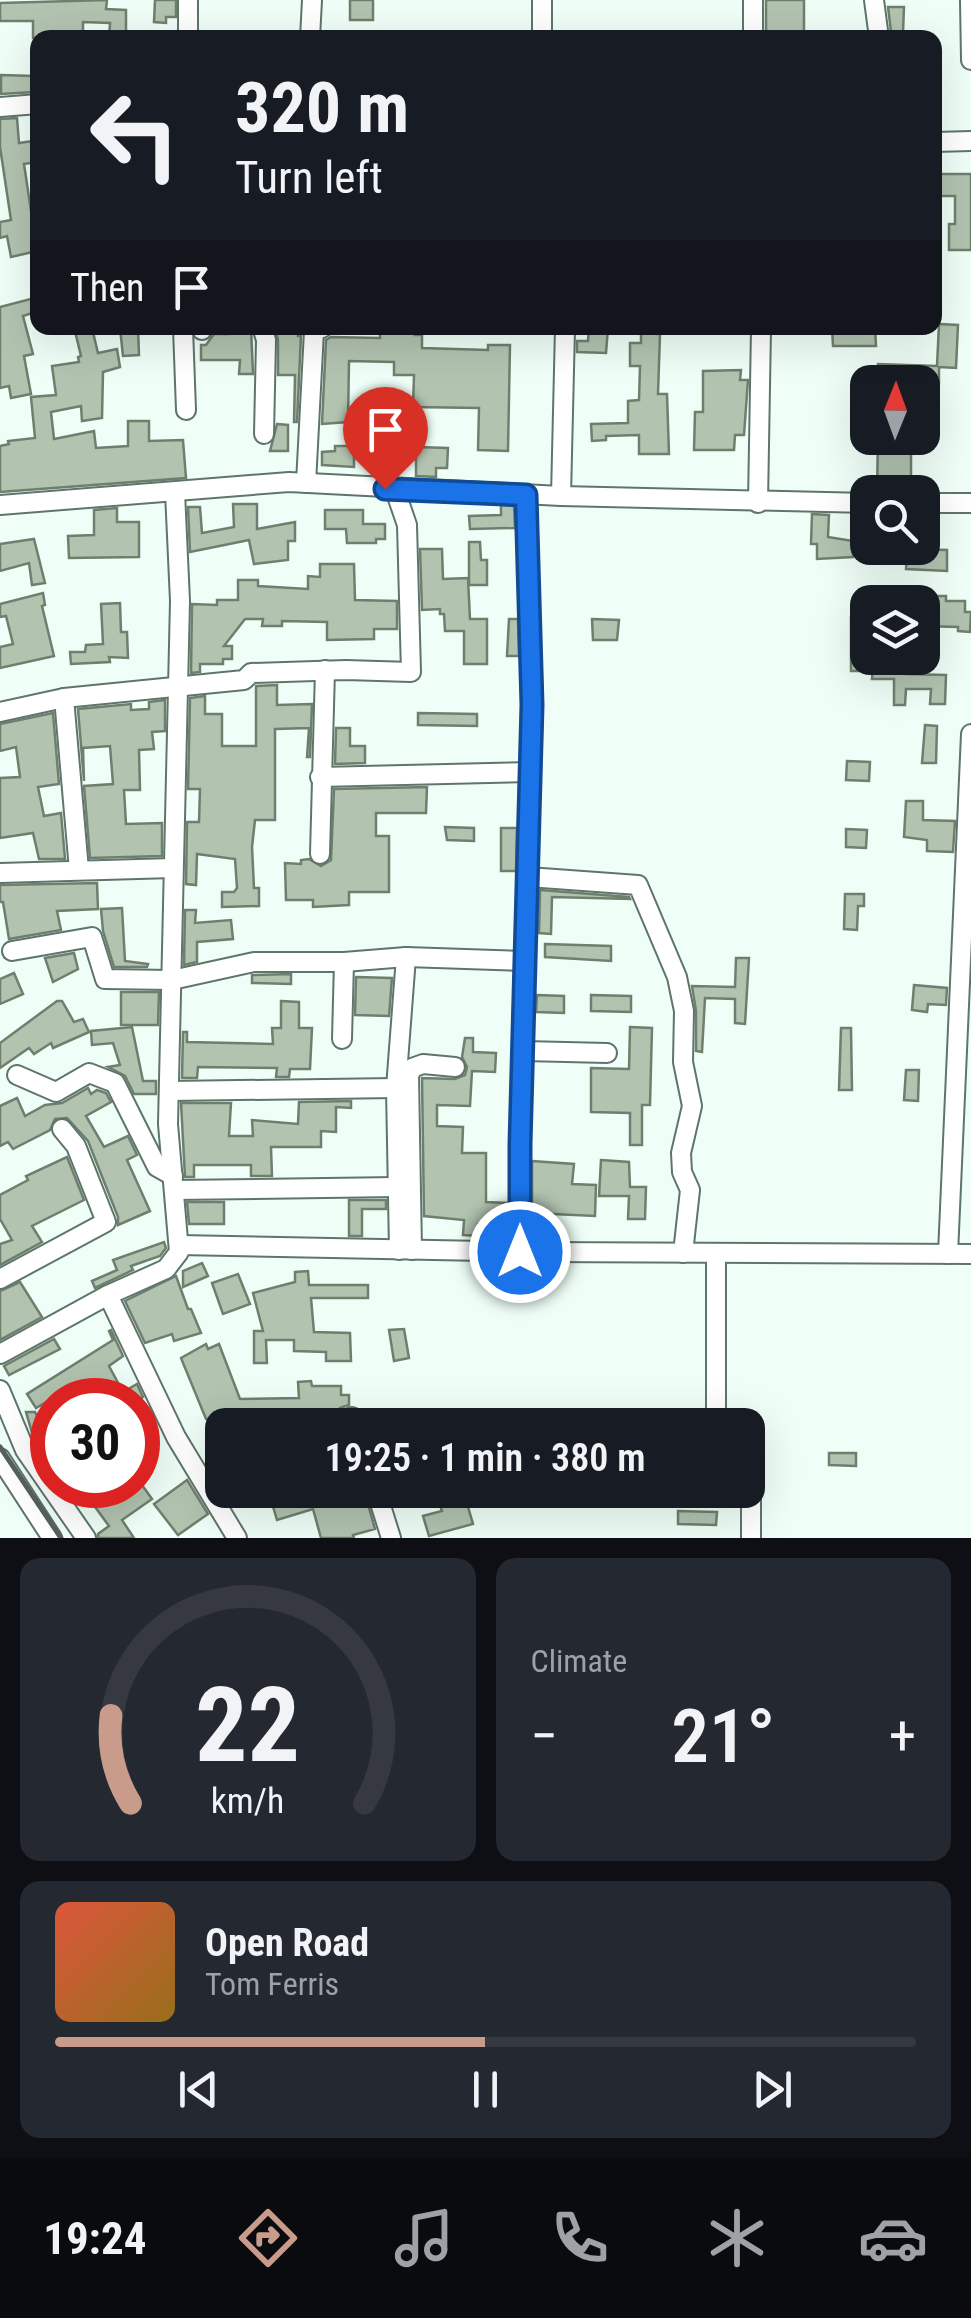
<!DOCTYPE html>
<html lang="en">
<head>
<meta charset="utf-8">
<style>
	body { margin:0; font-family:"Roboto Condensed",sans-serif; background:#242831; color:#f1f3f6; height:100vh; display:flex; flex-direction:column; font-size:38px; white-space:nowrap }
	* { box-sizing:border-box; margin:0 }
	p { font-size:32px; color:#9ea1a6 }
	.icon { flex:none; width:55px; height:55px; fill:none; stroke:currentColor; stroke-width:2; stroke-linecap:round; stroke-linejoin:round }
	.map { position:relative; height:1538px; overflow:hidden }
	.panel { display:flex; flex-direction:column; gap:20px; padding:20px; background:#0d0f14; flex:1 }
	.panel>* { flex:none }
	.top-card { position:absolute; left:30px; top:30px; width:912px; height:305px; border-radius:20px; box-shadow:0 10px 40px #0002; background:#171b24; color:#f1f3f6; overflow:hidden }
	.needle { width:65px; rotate:1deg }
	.fabs { position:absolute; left:850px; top:365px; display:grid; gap:20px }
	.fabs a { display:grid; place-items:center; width:90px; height:90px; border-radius:20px; background:#171b24; box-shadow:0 10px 40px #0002; font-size:50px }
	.speed { position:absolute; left:30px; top:1378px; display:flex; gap:20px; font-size:50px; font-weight:700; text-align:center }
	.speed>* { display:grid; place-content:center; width:130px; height:130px; border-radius:50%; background:#171b24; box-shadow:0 10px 40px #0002; line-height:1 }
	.speed .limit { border:15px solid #d22; background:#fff; color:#111 }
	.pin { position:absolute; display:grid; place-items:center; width:85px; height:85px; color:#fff; margin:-102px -42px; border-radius:50% 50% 50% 0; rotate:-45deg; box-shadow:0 0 10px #0007 }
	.pin .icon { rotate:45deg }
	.me { position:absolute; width:110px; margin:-55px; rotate:0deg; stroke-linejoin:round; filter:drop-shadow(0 0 8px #0008) }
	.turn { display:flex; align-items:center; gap:35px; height:210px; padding:0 40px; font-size:45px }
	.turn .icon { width:130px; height:130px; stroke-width:2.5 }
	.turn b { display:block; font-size:70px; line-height:85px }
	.then { display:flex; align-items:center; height:95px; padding:0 40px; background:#0003; gap:20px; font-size:38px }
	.big { font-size:75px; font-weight:600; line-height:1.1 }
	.panel .tile { flex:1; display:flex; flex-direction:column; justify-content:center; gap:15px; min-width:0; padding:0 35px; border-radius:20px; background:#242831 }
	.panel .dial { align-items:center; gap:0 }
	.dial svg { height:260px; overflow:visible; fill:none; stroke:#363941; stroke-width:7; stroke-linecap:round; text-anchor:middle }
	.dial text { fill:#f1f3f6; stroke:none }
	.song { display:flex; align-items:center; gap:30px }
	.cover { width:120px; height:120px; border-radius:15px; background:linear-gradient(135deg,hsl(10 70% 55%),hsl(40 70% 35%)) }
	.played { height:10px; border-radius:5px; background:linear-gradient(90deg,#c89b8b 50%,#363941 50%) }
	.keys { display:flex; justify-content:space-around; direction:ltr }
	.heat { display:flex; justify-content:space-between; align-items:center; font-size:55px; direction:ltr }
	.panel .tiles { flex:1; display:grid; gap:20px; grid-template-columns:1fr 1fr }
	.tile:last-child { grid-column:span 2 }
	.trip { position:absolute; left:205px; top:1408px; width:560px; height:100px; border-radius:20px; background:#171b24; box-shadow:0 10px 40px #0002; font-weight:600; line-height:100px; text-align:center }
	.menu { display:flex; height:160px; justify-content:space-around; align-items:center; background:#090b0e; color:#9ea1a6 }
	.menu .icon { width:70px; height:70px }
	.menu .active { color:#c89b8b }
	.menu b { font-size:45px; color:#f1f3f6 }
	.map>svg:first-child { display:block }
</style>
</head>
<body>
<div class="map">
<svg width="971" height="1538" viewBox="0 0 971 1538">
	<rect width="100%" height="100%" fill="#effff8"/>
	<!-- building -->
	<g fill="#b2c3b0" stroke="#6f7f6e" stroke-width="2.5">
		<path d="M107,0l-1,9 20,1v28h-17l1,-15 -27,-1v16h-50v-17h-33v-18z"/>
		<path d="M155,0h21v17h-10v6l-12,-1z"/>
		<rect x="350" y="0" width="23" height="20"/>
		<path d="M766,0h38v34l-38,2z"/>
		<path d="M888,7h16l-1,26 -12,-1z"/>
		<path d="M1,75l33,1v16l-33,2z"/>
		<path d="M17,118l2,25 14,-2 3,21 -12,2 13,87 -26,6 -4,-21 -7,2v-16l11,-2 -11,-73v-28z"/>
		<path d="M935,174h36v76h-22v-26h6v-28h-20z"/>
		<path d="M38,297v14l-15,5 10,38 -9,2 7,38 -20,4 -2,-12 -9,2v-81z"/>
		<path d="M939,324l19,1 -2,43 -17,-1v16l-61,-4v-15l59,2z"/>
		<path d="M92,328l6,25 19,-4 3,18 -17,5 -1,46 -20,3 -1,-15 -30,6 3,27 40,-8 2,17 32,-2v-25h21v20l34,-1 3,38 -186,14v-46l9,-2 -1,-3 27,-3 -4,-41 25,-2 -4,-29 27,-4 -1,-5 3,-1 -6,-25z"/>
		<path d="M120,328h18l1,27 -16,1z"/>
		<path d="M228,328h23l2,46h-14l1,-14h-39v-15h5l8,-11h14z"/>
		<path d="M275,328h23v8h3l-4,86h-3l1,-47h-17v-35z"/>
		<path d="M401,328h14v7h7v13l66,2v-5h22l-2,106 -30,-1 1,-42 -66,-1 1,-32h-20v-13l-45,-1 -1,61 -26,2 4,-84 5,-3 49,1v-9z"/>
		<path d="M589,328h19l-2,25 -29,-1v-11h11z"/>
		<path d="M832,328h43l1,18h-43z"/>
		<path d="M641,333l19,1 -2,60h9l2,60h-30v-19l-33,1v4l-14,1 -1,-17 37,-1v-22l11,-1 1,-34h-10v-23h11z"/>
		<path d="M741,370l-1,10h8l-4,55h-9l-1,15h-40l1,-38h8v-41z"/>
		<path d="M277,424l11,1v26h-18z"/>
		<path d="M878,438h33v54h-34z"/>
		<path d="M335,446h19v21l-32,-2v-13l13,-1z"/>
		<path d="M416,447l32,1 -1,20h-11v9l-20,-1z"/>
		<path d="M233,504h24v25l38,-7v19h-7v19l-34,4 -5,-24 -59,12 -2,-45h12l2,26 32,-6z"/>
		<path d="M501,505l13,1 1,22 -45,1 -1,-13 32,-1z"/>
		<path d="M117,508v14h22v35l-70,1 -1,-22 26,-1v-25z"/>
		<path d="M325,510h38v14h22v15h-9v4h-29l-1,-14h-21z"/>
		<path d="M812,514l17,1 -1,22 25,4v16l-36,2v-15h-6z"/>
		<path d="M34,539l11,44 -13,2 -3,-22 -29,8v-27z"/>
		<path d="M469,542h11l1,18h6v25h-18z"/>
		<path d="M420,549h22l1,30 25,-1 2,41h17v45h-23v-33h-19l-1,-17h-4v-5l-18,1z"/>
		<path d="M907,549l40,1v21l-41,-2z"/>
		<path d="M320,564h34l1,36 42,1v28h-23v10l-47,1v-18l-45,-1v5h-20l1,-7h-18l-21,27h8v13h-9v5h-23v8l-9,1 1,-69 25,1v-5h21v-20h20v6l50,3v-13l12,1z"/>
		<path d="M43,593l2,12 -3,1 12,50 -54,12v-21l13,-3 -7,-28 -6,1v-13z"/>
		<path d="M922,596h24v5h19v11h6l-1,20 -12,-1v-4l-36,-1z"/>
		<path d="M120,603l1,29h6l1,26 -19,-1 1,5 -39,2 -1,-12h15l1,-7 17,-1 -2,-40z"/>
		<path d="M851,617h12l-1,54h-11z"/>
		<path d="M509,619h9l1,37h-12z"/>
		<path d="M592,619l27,1 -2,20h-24z"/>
		<path d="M894,658h12v16l40,1 -1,29h-15l1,-15h-25l-1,16h-11v-26h-22l1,-16h21z"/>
		<path d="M277,685v20l35,-1 -2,53h-3l2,-29 -34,1v91h-20l-3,27 2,41h5v18l-37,1v-15h12l3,-4 -2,-29 -38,-5 -1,31 -10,-1 1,-62h12l1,-33h-12l2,-91 15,-2v18h17v32h34v-60z"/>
		<path d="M165,700v31l-13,1 2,17 -15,1 1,40h-16l2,34 36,-1v33l-72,2 -6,-72 29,-2 -3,-38 -27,2 1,33 -6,-72 53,-5v6l18,-1v-7z"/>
		<path d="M53,713l6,71 -21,3 6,29 17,-3 4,46h-26l-6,-26 -33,5v-60l20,-1 -4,-30 -16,4v-27z"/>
		<path d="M418,713l59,1v12l-59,-1z"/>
		<path d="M925,725l12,1 -1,37h-14z"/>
		<path d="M336,728h14v18h15v17l-30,1z"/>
		<path d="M847,761l23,1 -1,19 -23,-1z"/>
		<path d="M427,787l-1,26h-50v23h13v56h-40v13l-36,2v-7h-27l-1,-37 16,1v-4l8,-1 12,7 10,-6 3,-71z"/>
		<path d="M906,801h17v19l32,1 -2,31 -26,-1v-11l-23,-3z"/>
		<path d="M445,827l29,1v13l-27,-1z"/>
		<path d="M501,828h16l-1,43h-15z"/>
		<path d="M846,829l21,1 -1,18 -20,-1z"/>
		<path d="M97,883l1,26 -41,2 4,19 -52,9 -6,-37h-3v-17z"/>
		<path d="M540,890l89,7 1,2 -78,-2 -1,37 -12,-1z"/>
		<path d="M845,894h19v12h-6l-1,24 -13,-1z"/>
		<path d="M122,908l3,53 23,3 -1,3h-33l-11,-36 -2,-22z"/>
		<path d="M185,910h11l-1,13 36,-3 2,19 -36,3v20l-13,3z"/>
		<path d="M545,944l66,2v15l-66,-4z"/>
		<path d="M74,953l4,16 -25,13 -8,-24z"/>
		<path d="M736,958h13l-4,66 -10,-1v-24l-30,-1 -3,54 -6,-1v-40l-4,-25 43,1z"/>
		<path d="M14,973l9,21 -23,10v-25z"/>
		<path d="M291,974v10l-39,-1v-8z"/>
		<path d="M356,977l36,1 -3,38 -34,-1z"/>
		<path d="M914,985l33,3 -1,17 -18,-1 -1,8 -15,-2z"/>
		<path d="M121,992h38l-1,33h-37z"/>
		<path d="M537,995l27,1v17l-28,-1z"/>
		<path d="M591,995l40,1v16l-40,-1z"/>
		<path d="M57,1001h5l12,21 9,-3 6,13 -36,16 -2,-5 -17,11 -5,-6 -29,20v-25z"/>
		<path d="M281,1001l18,1v26h13l-2,41h-20l-1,8h-13l1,-9 -79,-1 -1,11h-15l1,-46h4v10l86,2 -1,-16h9z"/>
		<path d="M132,1027l11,54h13v13h-22l-9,-18 -17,-9 12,-2 -7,-22 -21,2 -1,-14z"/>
		<path d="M630,1027l22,1 -2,77h-8v40h-12v-32l-39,-1v-44l38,1z"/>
		<path d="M841,1028h10l1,62h-13z"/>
		<path d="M465,1038h8v14l23,1 -1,19 -23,-1 -2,35 -33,-1v21l26,1 -1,26h24v49l22,1v15h-11v7l-19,-1v12l-15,-1 1,-15 -40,-4 -2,-138 33,1 10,-4 2,-8 -5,-10z"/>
		<path d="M906,1070h13l-1,31 -14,-1z"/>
		<path d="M88,1088l3,6 6,-4 9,3 5,9 -25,14 18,31 24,-11 9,19 -10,5 23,51 -32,14v-8l-30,-76 -21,-23 -12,1 -5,11 -37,19 -5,-7 -8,4v-40l17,-8 8,18 20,-11 17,-2z"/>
		<path d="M351,1101v7l-15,-1v25l-15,-1v16h-50l1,29h-21v-11h-57v12h-9l-4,-74h50l-2,33h24l-1,-16 46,4 1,-22z"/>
		<path d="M67,1157l17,43 -52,26 10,16 -42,23v-21l12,-4 -12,-21v-24l28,-15 -2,-4z"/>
		<path d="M601,1160l28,2 1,25h16l-1,32h-17l1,-23h-30z"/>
		<path d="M532,1161l42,3 -2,20 24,1 -1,31 -63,-3z"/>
		<path d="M349,1200h37v9h-24v27h-13z"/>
		<path d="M187,1202h37v22h-35z"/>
		<path d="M164,1242l2,6 -6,8 -29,10 2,4 -38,18 -3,-7 25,-11 -4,-10z"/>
		<path d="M202,1263l6,13 -25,11v-16z"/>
		<path d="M308,1271l1,14h59v13h-57l3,34 36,1 1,28h-25v-9l-32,-1v-11h-28l1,23h-13v-32h9l-10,-38 42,-11v-10z"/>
		<path d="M238,1274l12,30 -27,10 -11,-31z"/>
		<path d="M176,1276l12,33h3l10,24 -27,8 -2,-7 -27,9 -20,-42z"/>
		<path d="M20,1282l22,35 -42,23v-49z"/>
		<path d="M404,1329l5,29 -15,3 -5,-31z"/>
		<path d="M111,1330l12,26 -14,10 14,26 14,-8 6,13 -5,3h-58l-8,-13 -36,21 -9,-14 86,-54 -4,-9z"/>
		<path d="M54,1339l6,10 -51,26 -5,-9z"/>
		<path d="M206,1344l2,5 11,-5 21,55 59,-1 -1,-16 13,-1 1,5h29v9h8v10l-9,3v17h-49v-7h-30v7h-23v-10l-32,4 -25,-61z"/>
		<path d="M26,1412h9l13,26 -15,-2z"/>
		<path d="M829,1453h27v13l-27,-1z"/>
		<path d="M187,1480l21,34 -30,21 -24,-31z"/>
		<path d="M111,1485h31l10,14 -30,21 12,18h-36v-4l11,-8 -19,-26z"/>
		<path d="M281,1490h83l11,39 -22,6 1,3h-33l-8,-29 -36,11 -8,-27z"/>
		<path d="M435,1490h28l10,34 -44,12 -6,-20 19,-5z"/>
		<path d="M678,1511l39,1 -1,13 -38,-1z"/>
	</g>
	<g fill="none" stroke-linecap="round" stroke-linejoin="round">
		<defs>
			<g id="minor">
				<path d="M542,0v38"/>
				<path d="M753,0v38"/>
				<path d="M874,0l5,38"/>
				<path d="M970,0l1,60"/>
				<path d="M188,38v-38"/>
				<path d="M310,38l2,-38"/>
				<path d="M0,107l38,-3"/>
				<path d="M935,142l36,-1"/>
				<path d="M183,328l3,82"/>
				<path d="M202,328v2"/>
				<path d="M263,330l3,10 -2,94"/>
				<path d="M306,483l8,-152 8,-3"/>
				<path d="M561,496l4,-168"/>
				<path d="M758,503l3,-175"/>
				<path d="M922,503h49"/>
				<path d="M0,505l289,-23 272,14 307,7"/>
				<path d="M64,698l15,172"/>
				<path d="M0,712l64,-14 180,-18 7,-7 95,-3 65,2 -4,-147 -12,-35"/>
				<path d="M320,777l211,-5"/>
				<path d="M320,854l5,-184"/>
				<path d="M0,873l173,-5"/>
				<path d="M528,877l110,8 39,92 7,34 -1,51 9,44 -11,47 1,19 8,18 -7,63"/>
				<path d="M12,951l80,-14 13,42 67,1 82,-18h90l62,-5 120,4"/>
				<path d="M342,1039l2,-77"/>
				<path d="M524,1051l83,2"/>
				<path d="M17,1075l39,17 33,-19 26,10 42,84 16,9"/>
				<path d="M169,1091l227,-3"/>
				<path d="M174,1190l223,-3"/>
				<path d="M179,1245l357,7 435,2"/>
				<path d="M399,1250l-3,-162 10,-131"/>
				<path d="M412,1250l-3,-174 3,-8 11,-4 32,3"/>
				<path d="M520,1251v-107l13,-439 -7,-210"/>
				<path d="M716,1253v172"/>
				<path d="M948,1254l23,-520"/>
				<path d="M0,1279l106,-57 -30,-76 -14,-17"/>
				<path d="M108,1295l68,142 61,101"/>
				<path d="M0,1354l108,-59 58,-26 13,-17 -11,-128 12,-523 -5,-109"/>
				<path d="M0,1390l25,60 61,88"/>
				<path d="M352,1417l2,8"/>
				<path d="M748,1452h3v86"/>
				<path d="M0,1458l52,80"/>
				<path d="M376,1490l15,48"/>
			</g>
		</defs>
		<!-- minor casing -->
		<use href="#minor" stroke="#5e756c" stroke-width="22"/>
		<!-- minor -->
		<use href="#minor" stroke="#fff" stroke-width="18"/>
		<!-- rail -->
		<path stroke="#56615d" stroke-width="5" d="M0,1447l61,91"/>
	</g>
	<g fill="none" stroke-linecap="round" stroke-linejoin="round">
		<defs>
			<path id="route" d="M385,489l141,6 6,210 -12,439v108"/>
		</defs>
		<!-- route casing -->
		<use href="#route" stroke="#114b97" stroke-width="25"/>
		<!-- route -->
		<use href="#route" stroke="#1a73e8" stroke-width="18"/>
	</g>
</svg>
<div class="fabs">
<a><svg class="needle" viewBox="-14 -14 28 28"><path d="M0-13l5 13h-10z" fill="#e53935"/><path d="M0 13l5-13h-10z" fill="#9ea1a6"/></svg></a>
<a><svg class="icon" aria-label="search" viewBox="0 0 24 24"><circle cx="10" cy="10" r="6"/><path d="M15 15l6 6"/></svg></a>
<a><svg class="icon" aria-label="layers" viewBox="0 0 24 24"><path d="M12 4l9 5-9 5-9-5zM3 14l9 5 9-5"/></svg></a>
</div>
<div class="speed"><div class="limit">30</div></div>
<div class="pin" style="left:385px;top:489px;background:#d93025"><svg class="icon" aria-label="arrive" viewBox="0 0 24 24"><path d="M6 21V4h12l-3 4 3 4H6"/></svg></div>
<svg class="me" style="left:520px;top:1252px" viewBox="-20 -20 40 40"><circle r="17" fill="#1a73e8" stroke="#fff" stroke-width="3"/><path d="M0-11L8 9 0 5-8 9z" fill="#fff"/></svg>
<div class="trip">19:25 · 1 min · 380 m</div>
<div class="top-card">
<div class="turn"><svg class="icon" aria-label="left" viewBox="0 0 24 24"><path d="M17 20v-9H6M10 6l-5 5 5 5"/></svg><div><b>320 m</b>Turn left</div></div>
<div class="then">Then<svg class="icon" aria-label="arrive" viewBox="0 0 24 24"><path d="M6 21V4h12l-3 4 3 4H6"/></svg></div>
</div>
</div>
<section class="panel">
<div class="tiles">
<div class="tile dial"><svg viewBox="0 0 100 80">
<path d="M14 69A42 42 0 1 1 86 69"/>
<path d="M14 69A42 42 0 0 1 8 42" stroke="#c89b8b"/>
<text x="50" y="56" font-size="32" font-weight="700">22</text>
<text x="50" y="72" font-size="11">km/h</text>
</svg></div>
<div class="tile"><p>Climate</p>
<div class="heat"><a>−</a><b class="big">21°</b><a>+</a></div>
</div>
<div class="tile">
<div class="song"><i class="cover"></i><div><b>Open Road</b><p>Tom Ferris</p></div></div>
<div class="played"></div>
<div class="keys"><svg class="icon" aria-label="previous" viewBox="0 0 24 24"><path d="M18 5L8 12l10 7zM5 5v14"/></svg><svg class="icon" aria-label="pause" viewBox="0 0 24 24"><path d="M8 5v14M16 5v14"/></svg><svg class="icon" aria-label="next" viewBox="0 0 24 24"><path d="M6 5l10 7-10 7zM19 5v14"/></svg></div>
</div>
</div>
</section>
<nav class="menu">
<b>19:24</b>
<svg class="icon active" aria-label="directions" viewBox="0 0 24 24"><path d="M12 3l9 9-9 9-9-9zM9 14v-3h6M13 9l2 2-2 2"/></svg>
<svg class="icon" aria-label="music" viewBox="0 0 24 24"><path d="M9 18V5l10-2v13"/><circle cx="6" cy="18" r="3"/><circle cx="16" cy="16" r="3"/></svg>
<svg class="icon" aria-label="phone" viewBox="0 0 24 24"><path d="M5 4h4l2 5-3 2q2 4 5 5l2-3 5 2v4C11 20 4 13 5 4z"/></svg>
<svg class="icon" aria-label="climate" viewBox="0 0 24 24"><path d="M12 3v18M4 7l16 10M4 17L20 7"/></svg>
<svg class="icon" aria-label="car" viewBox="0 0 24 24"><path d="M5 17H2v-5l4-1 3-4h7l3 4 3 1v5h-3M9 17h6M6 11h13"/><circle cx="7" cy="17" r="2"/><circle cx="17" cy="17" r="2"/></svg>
</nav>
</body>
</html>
